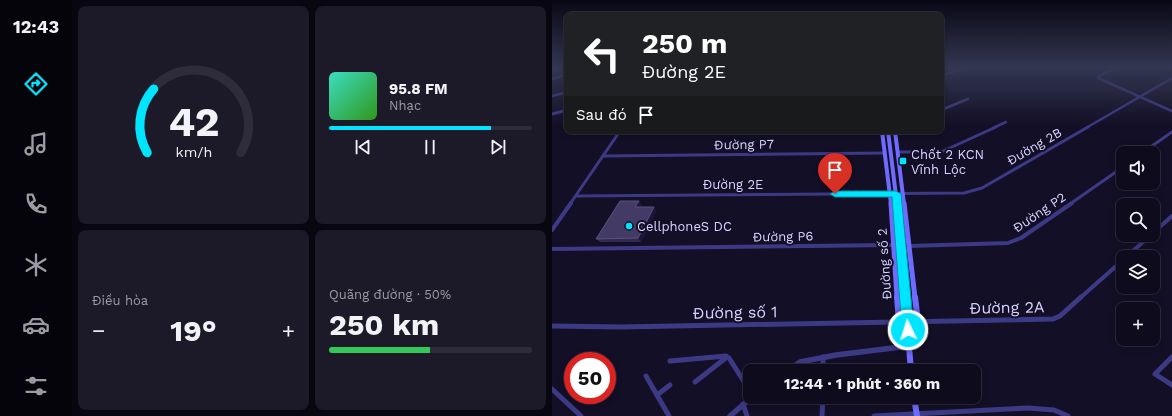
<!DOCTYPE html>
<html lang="vi">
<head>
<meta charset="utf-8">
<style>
	body { margin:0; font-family:"Work Sans",sans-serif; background:#1c1929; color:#f1f3f6; height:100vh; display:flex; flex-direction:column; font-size:15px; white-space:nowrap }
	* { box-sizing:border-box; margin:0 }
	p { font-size:13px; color:#9b9ba3 }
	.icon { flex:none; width:22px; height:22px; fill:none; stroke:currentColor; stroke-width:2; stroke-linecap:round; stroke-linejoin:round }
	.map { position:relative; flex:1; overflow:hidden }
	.side { display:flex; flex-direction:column; gap:6px; padding:6px; background:#08060f; width:480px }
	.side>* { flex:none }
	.banner { position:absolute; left:12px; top:12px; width:380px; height:122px; border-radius:8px; box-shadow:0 2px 6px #0003,0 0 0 1px #2e2b3b; background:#202124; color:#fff; overflow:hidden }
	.buttons { position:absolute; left:564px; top:146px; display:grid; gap:8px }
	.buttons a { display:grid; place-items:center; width:44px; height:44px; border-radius:8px; background:#0e0b1c; box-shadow:0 2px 6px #0003,0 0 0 1px #2e2b3b; font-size:20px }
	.speed { position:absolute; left:12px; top:352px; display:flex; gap:8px; font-size:20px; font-weight:700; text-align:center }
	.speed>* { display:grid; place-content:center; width:52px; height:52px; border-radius:50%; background:#0e0b1c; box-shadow:0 2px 6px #0003,0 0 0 1px #2e2b3b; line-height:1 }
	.speed .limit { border:6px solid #d22; background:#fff; color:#111 }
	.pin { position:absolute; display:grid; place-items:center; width:34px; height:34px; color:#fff; margin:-41px -17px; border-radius:50% 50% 50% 0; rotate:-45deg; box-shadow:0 0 4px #0007 }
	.pin .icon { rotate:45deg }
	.me { position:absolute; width:44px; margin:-22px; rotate:356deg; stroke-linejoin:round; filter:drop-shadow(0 0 3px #0008) }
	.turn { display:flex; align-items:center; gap:14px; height:84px; padding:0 12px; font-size:18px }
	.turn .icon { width:52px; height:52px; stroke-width:2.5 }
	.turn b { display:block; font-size:28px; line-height:34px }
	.then { display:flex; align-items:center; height:38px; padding:0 12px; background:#0003; gap:8px; font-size:15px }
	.big { font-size:30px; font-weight:700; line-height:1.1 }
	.side .card { flex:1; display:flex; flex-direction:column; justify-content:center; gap:6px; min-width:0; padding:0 14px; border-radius:8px; background:#1c1929 }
	.side .dial { align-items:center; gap:0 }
	.dial svg { height:104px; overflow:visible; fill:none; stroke:#2e2b3b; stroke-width:7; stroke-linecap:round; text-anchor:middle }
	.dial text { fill:#f1f3f6; stroke:none }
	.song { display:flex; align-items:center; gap:12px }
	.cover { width:48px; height:48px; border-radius:6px; background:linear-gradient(135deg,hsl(170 70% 55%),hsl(110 70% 35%)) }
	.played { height:4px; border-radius:2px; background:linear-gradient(90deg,#00e5ff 80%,#2e2b3b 80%) }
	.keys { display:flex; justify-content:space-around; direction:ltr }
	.heat { display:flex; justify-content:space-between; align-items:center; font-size:22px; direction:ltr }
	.charge { height:6px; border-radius:3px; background:linear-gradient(90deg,#34c759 50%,#2e2b3b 0) }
	.side .tiles { flex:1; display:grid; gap:6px; grid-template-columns:repeat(2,1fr) }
	.trip { position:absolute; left:191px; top:364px; width:238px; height:40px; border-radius:8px; background:#0e0b1c; box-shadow:0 2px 6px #0003,0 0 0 1px #2e2b3b; font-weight:700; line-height:40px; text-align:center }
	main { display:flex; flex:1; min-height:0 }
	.dock { display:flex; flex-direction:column; width:72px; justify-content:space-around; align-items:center; background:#06040b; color:#9b9ba3 }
	.dock .icon { width:28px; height:28px }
	.dock .active { color:#00e5ff }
	.dock b { font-size:18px; color:#f1f3f6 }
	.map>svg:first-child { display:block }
</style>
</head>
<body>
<main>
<nav class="dock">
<b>12:43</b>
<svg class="icon active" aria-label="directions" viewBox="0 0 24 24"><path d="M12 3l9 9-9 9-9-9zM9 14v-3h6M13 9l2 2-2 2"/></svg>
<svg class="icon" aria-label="music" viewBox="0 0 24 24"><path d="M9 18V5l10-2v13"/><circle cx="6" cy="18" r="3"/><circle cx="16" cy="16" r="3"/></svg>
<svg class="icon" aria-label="phone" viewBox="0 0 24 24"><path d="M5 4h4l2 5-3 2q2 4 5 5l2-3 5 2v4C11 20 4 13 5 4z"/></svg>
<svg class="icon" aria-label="climate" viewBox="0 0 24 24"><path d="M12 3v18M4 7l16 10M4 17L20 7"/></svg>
<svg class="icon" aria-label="car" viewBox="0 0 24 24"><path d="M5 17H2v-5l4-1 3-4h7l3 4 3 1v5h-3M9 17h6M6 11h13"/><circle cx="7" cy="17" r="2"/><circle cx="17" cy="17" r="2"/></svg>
<svg class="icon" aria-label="filters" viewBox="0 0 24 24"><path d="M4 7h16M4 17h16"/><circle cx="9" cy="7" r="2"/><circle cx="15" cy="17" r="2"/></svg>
</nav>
<section class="side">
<div class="tiles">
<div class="card dial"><svg viewBox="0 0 100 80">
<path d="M14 69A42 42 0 1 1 86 69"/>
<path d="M14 69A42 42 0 0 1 19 20" stroke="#00e5ff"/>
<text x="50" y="56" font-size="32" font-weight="700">42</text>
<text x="50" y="72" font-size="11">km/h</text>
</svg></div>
<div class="card">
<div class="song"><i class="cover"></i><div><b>95.8 FM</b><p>Nhạc</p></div></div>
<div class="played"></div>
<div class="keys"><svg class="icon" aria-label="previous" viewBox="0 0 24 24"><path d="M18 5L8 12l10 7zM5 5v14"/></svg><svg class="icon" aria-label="pause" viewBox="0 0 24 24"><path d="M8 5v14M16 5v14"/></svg><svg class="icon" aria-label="next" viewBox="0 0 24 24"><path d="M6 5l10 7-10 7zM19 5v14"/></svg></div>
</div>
<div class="card"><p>Điều hòa</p>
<div class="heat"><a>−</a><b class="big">19°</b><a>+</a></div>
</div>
<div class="card"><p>Quãng đường · 50%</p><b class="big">250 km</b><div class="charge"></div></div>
</div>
</section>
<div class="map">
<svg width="620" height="416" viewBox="0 0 620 416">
	<rect width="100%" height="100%" fill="#130f26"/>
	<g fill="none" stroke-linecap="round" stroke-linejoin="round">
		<!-- minor-far3 -->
		<g stroke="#3d3a85" stroke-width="2.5">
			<path d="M7,67l8,11"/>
			<path d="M566,67l-19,9 -1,2 74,33"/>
			<path d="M616,67l4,1"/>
			<path d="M0,72l9,-3"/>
			<path d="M389,76l25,-9"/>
			<path d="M0,79l13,-4"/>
			<path d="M0,96l15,-4"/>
			<path d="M389,110l27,-11"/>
			<path d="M441,128l13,-6"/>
			<path d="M534,128l86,-50"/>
		</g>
		<!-- minor-far2 -->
		<g stroke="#3d3a85" stroke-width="3">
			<path d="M346,152h43l55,-25"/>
			<path d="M590,153l30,-21"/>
			<path d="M51,156l282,-3"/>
			<path d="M24,196l388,-3 18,-5 106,-61"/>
			<path d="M18,204l50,-73"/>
			<path d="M518,204l53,-37"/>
		</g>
		<!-- minor-far1 -->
		<g stroke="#3d3a85" stroke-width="4">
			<path d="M0,230l19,-27"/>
			<path d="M601,233l19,-17"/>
			<path d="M357,246l99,-3 13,-5 51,-35"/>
			<path d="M0,249l342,-4"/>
			<path d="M574,257l25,-22"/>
			<path d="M528,298l43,-38"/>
		</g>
		<!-- minor -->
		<g stroke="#3d3a85" stroke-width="5">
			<path d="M0,326l69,1 432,-8 7,-3 21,-19"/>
			<path d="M271,357v14"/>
			<path d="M620,357l-17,17 17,11"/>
			<path d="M118,361l56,-5 3,2 21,33"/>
			<path d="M94,376l23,40"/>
			<path d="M143,382l32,-25"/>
			<path d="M0,389l29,27"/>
			<path d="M105,395l13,-10"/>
			<path d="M191,404l4,12"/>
			<path d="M270,416l1,-19"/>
			<path d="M322,416l154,-8 26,2 14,6"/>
		</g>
		<!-- tertiary-far1 -->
		<path stroke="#3d3a85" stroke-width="3" d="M0,114l15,-4"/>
		<!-- tertiary -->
		<g stroke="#3d3a85" stroke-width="5.5">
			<path d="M236,371l12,-9 36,-7 73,-9"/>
			<path d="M178,416l22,-19"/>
		</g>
		<!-- secondary-far2 -->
		<g stroke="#6f6bff" stroke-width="4">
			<path d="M330,131l9,73"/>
			<path d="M336,131l9,73"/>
			<path d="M343,131l9,73"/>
		</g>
		<!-- secondary-far1 -->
		<g stroke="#6f6bff" stroke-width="5">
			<path d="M339,203l6,95"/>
			<path d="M345,203l8,95"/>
			<path d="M352,203l11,95"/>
		</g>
		<!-- secondary -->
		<g stroke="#6f6bff" stroke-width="6">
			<path d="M345,297l2,25 9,8"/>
			<path d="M353,297l6,74"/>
			<path d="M356,331l10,-9 -3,-25"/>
			<path d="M362,397l3,19"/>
		</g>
	</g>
	<!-- wall -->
	<path fill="#312854" d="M87,201l3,4 -2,2h14l2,4 -15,31h-41l-4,-3z"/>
	<!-- shaded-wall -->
	<g fill="#1d163a">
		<path d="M87,201l3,4 -4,6 -3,-4z"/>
		<path d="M102,207l2,4 -15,31 -3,-4z"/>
	</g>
	<!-- building -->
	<path fill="#433a66" stroke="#5a527e" d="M68,201h19l-4,6h19l-16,31 -42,1z"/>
	<!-- sky -->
	<linearGradient id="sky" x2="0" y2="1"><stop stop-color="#0a0815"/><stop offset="0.54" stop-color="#333752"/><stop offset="1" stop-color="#333752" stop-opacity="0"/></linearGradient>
	<rect width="620" height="125" fill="url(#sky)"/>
	<!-- route -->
	<path fill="#00e5ff" stroke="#0095a6" d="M283,191h61l5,3 13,136 -2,5 -4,1 -4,-1 -2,-5 -10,-133h-57l-5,-3z"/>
	<!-- markers -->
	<g fill="#00e5ff" stroke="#130f26" stroke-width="1.5">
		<rect x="347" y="157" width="8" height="8" rx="2"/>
		<circle cx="77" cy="226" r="4"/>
	</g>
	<g text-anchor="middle" stroke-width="4" stroke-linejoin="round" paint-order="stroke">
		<!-- street labels -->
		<g font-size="13" fill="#d9d4ff" stroke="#130f26">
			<text transform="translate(192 144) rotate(-1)" y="5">Đường P7</text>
			<text transform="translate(482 146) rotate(-30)" y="5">Đường 2B</text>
			<text x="181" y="189">Đường 2E</text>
			<text transform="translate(487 212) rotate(-34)" y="5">Đường P2</text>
			<text transform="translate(231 236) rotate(-1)" y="5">Đường P6</text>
			<text transform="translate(332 264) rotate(-94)" y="5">Đường số 2</text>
		</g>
		<!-- poi labels -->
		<g font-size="13" fill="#d9d4ff" stroke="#130f26" text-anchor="start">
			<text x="359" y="159">Chốt 2 KCN<tspan x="359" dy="15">Vĩnh Lộc</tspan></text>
			<text x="85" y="231">CellphoneS DC</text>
		</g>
		<!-- near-street labels -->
		<g font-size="16" fill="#d9d4ff" stroke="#130f26">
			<text transform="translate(455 307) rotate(-1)" y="6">Đường 2A</text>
			<text transform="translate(183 312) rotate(-1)" y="6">Đường số 1</text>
		</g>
	</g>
</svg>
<div class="buttons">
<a><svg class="icon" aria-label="sound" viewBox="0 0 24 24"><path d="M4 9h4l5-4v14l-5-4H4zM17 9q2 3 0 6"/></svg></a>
<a><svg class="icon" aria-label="search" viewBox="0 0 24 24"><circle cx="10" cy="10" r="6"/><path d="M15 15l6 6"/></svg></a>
<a><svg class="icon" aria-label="layers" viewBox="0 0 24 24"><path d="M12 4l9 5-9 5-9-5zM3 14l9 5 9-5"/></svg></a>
<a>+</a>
</div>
<div class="speed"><div class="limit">50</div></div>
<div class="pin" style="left:283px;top:194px;background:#d93025"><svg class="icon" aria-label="arrive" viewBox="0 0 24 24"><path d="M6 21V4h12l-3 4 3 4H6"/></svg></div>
<svg class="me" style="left:356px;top:330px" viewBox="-20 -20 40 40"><circle r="17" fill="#00e5ff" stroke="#fff" stroke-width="3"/><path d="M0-11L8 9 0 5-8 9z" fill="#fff"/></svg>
<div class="trip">12:44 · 1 phút · 360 m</div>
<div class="banner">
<div class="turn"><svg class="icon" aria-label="left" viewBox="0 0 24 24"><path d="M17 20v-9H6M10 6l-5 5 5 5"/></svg><div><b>250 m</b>Đường 2E</div></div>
<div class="then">Sau đó<svg class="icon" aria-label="arrive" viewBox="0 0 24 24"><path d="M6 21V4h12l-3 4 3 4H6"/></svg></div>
</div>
</div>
</main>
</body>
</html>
